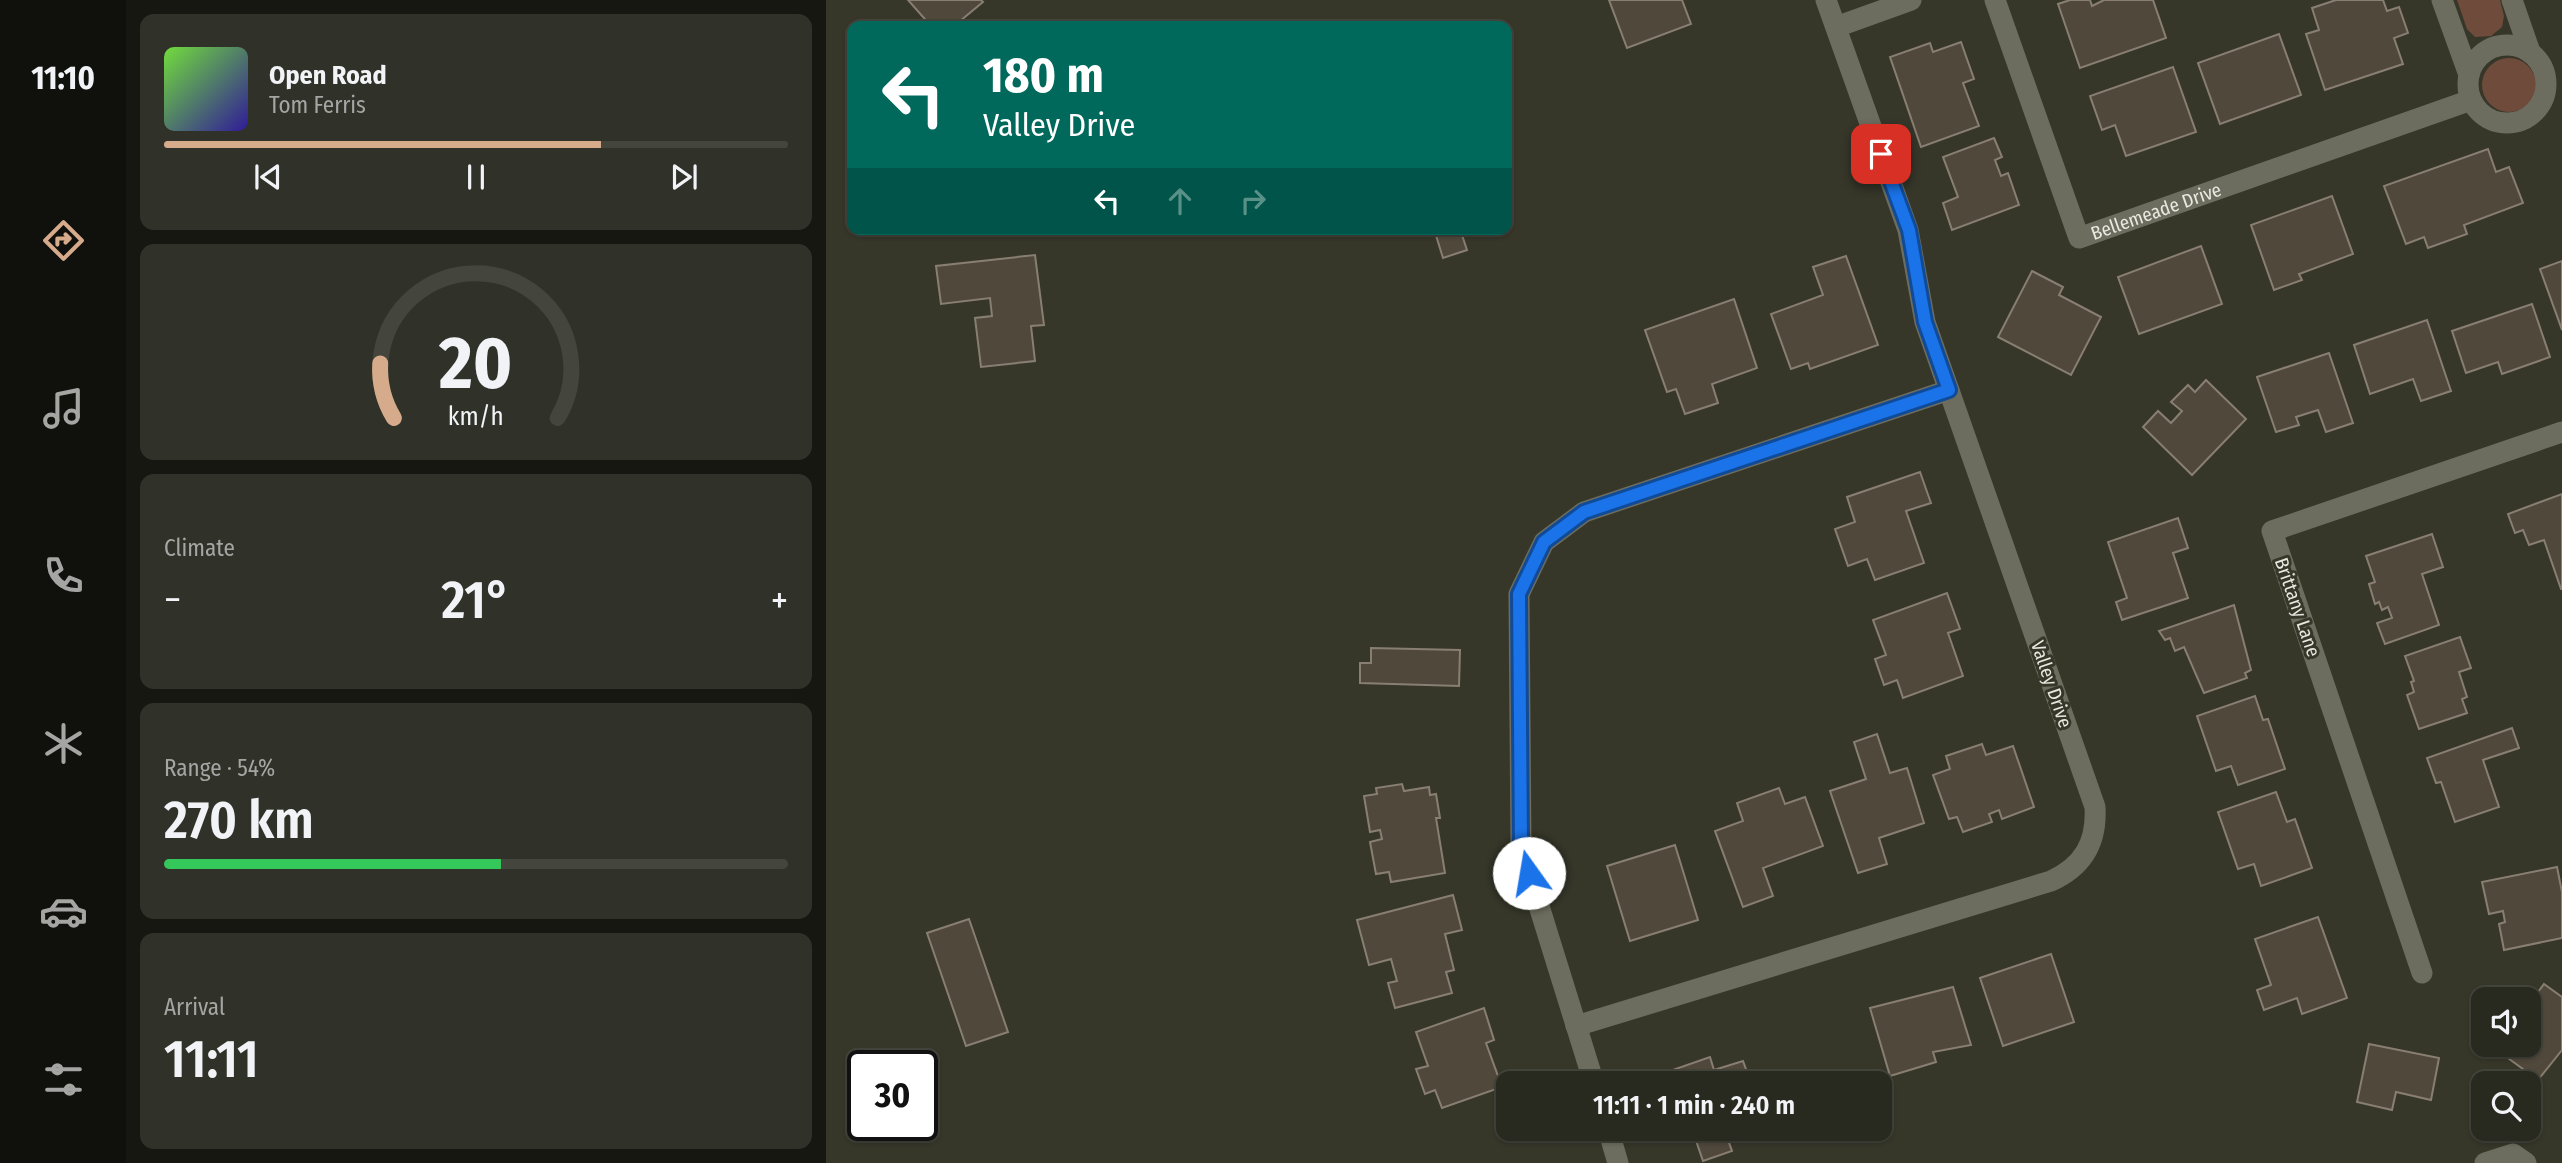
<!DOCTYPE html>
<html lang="en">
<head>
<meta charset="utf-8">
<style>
	body { margin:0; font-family:"Fira Sans Condensed",sans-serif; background:#303128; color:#f1f3f6; height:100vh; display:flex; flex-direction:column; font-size:26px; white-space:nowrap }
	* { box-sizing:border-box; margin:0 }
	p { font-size:23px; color:#a5a6a4 }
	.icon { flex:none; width:38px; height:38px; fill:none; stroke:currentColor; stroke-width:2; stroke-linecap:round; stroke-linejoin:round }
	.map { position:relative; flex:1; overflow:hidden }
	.details { display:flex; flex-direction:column; gap:14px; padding:14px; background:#161711; width:700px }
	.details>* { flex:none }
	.banner { position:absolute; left:21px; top:21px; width:665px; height:214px; border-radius:14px; box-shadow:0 2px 5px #0004,0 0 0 2px #44453d; background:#00695c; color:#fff; overflow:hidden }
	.controls { position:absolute; left:1645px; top:987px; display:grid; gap:14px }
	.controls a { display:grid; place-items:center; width:70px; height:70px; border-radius:14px; background:#28291f; box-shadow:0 2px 5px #0004,0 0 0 2px #44453d; font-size:35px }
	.speed { position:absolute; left:21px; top:1050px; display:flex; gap:14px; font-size:35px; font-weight:700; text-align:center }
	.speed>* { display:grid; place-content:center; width:91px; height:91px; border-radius:50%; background:#28291f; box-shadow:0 2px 5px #0004,0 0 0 2px #44453d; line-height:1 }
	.speed .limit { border:4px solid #111; border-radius:10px; background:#fff; color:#111 }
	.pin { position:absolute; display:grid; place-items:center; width:60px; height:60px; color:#fff; margin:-30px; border-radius:14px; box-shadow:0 4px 10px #0006 }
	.me { position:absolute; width:77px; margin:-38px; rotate:347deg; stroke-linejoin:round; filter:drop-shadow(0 0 5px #0008) }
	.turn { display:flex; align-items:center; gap:24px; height:147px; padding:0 21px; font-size:32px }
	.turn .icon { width:91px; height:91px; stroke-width:2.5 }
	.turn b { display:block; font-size:49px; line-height:60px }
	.lanes { display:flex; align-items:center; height:66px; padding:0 21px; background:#0003; justify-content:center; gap:35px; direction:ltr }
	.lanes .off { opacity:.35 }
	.big { font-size:52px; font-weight:600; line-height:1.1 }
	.details .card { flex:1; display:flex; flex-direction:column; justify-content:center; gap:10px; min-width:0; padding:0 24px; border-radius:14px; background:#303128 }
	.details .dial { align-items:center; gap:0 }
	.dial svg { height:182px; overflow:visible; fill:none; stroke:#44453d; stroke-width:7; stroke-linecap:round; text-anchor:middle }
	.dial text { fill:#f1f3f6; stroke:none }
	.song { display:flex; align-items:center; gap:21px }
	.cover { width:84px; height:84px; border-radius:10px; background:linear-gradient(135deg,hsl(100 70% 55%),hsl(250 70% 35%)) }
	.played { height:7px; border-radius:4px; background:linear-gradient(90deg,#d6ab8b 70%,#44453d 70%) }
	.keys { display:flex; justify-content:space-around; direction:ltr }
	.heat { display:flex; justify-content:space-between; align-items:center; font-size:38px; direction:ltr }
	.charge { height:10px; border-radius:5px; background:linear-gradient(90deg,#34c759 54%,#44453d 0) }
	.trip { position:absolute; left:670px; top:1071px; width:396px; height:70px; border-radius:14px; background:#28291f; box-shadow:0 2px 5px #0004,0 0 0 2px #44453d; font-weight:600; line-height:70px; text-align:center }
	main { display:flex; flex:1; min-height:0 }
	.menu { display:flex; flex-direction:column; width:126px; justify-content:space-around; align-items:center; background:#10100c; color:#a5a6a4 }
	.menu .icon { width:49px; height:49px }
	.menu .active { color:#d6ab8b }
	.menu b { font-size:32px; color:#f1f3f6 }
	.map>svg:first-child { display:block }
</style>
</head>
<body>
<main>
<nav class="menu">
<b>11:10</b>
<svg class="icon active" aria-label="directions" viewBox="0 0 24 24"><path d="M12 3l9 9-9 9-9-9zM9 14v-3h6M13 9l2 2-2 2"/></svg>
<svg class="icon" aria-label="music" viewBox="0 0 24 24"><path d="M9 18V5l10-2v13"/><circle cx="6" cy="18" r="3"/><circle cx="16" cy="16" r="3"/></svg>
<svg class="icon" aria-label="phone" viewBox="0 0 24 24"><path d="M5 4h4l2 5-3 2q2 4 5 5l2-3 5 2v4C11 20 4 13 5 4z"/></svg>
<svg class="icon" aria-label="climate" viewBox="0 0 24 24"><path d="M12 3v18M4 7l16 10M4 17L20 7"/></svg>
<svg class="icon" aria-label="car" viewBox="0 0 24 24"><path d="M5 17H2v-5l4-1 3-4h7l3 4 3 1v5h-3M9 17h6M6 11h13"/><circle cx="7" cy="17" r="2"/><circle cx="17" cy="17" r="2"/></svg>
<svg class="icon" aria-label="filters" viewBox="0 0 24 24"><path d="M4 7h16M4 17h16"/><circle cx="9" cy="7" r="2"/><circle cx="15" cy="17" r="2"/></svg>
</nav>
<section class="details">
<div class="card">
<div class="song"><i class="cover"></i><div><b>Open Road</b><p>Tom Ferris</p></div></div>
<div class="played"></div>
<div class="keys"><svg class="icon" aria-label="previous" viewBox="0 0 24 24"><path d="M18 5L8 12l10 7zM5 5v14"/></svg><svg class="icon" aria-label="pause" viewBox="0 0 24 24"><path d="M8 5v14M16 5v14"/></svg><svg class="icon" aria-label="next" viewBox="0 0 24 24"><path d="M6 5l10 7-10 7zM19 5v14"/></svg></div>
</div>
<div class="card dial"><svg viewBox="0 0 100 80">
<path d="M14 69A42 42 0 1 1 86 69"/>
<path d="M14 69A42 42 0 0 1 8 45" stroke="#d6ab8b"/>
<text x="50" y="56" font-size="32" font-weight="700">20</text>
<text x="50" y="72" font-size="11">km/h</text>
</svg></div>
<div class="card"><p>Climate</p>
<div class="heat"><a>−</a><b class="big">21°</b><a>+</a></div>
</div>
<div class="card"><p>Range · 54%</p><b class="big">270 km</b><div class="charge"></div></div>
<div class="card"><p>Arrival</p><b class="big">11:11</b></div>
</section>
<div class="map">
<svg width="1736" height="1163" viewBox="0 0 1736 1163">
	<rect width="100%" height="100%" fill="#363729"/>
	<!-- green -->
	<g fill="#6f4b3c">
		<path d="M1631,0h43l4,16 -2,11 -11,9 -16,1 -8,-8z"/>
		<circle cx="1683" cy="85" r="27"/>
	</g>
	<!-- building -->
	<g fill="#51483c" stroke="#887e71" stroke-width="2">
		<path d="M82,0h73l2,2 -29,24h-23z"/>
		<path d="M783,0h73l9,24 -64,24z"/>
		<path d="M1244,0h20l2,6 12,-6h49l13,38 -86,30 -22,-64z"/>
		<path d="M1510,0h47l4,11 12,-4 9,26 -14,5 9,26 -78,26 -19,-56 13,-4 -7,-22z"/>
		<path d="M1453,34l22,61 -81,29 -22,-61z"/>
		<path d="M1135,42l13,37 -11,4 16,43 -58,21 -31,-90 40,-14 3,9z"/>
		<path d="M1347,67l23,65 -70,24 -11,-31 -13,5 -12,-34z"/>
		<path d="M1168,138l8,19 -7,3 6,16 7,-3 11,32 -67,25 -9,-27 15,-6 -15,-40z"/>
		<path d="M1662,149l8,23 13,-5 14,36 -59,22 3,9 -39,14 -4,-11 -18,7 -22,-58z"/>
		<path d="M1506,196l21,58 -54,20 3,6 -28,10 -23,-65z"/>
		<path d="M608,229h26l7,21 -24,8z"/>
		<path d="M1375,246l21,58 -83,30 -21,-57z"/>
		<path d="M209,255l9,70 -13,1 4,35 -54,6 -6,-49 17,-2 -2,-18 -49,6 -5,-38z"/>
		<path d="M1020,256l32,89 -68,24 -2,-6 -17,6 -20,-55 52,-19 -10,-28z"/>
		<path d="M1736,261v69l-22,-61z"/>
		<path d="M1206,271l31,16 -4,8 42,22 -30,58 -73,-38z"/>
		<path d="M908,299l23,69 -45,16 6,19 -33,11 -9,-25 -9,3 -22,-62z"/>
		<path d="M1706,304l18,53 -48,17 -4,-12 -32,11 -14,-42z"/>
		<path d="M1601,320l24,71 -30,10 -8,-22 -43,15 -16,-49z"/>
		<path d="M1503,353l24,70 -27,9 -8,-22 -22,7 3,8 -23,7 -19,-55z"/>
		<path d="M1380,380l40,39 -54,56 -49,-48 15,-16 13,12 11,-12 -11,-9 17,-17 7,7z"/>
		<path d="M1094,472l11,31 -25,8 18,52 -49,17 -8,-21 -19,7 -13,-37 20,-7 -8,-25z"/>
		<path d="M1736,494v95h-1l-17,-49 -15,5 -6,-15 -8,3 -7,-19z"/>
		<path d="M1352,518l10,30 -15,5 15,45 -66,22 -6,-18 11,-4 -19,-56z"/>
		<path d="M1606,534l11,33 -21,7 17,51 -54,19 -8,-21 15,-5 -4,-11 -6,3 -3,-8 -4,2 -6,-20 6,-2 -9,-26z"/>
		<path d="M1121,593l13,36 -12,4 15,43 -60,22 -6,-18 -13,5 -9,-26 11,-4 -13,-35z"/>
		<path d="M1408,605l17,65 -6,3 2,5 -43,15 -20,-46 -9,4 -5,-13 -5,2 -6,-9z"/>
		<path d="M1634,637l11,31 -12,4 8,25 -5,2 5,14 -48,16 -12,-34 7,-3 -3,-10 3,-1 -9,-25z"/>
		<path d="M545,648l89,2 -1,36 -99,-3v-20h11z"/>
		<path d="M1429,696l8,24 5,-1 17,50 -47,16 -7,-19 -15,5 -19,-55z"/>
		<path d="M1686,728l7,20 -36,12 16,47 -44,15 -14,-40 -5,1 -9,-25z"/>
		<path d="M1051,734l13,39 17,-5 17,55 -45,15 8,26 -29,9 -28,-82 36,-12 -12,-37z"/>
		<path d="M1156,744l4,11 27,-9 21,61 -32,12 -3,-9 -10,4 3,8 -29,10 -6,-15 -8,2 -16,-44 17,-6 -4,-13z"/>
		<path d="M576,784l2,7 25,-4 1,8 6,-1 4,24h-4l9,55 -54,9 -2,-10 -13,2 -6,-32 12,-3 -2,-9 -10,2 -6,-36 13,-2 -1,-6z"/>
		<path d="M953,788l6,16 20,-7 18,49 -60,22 10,28 -30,11 -28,-76 28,-10 -6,-18z"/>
		<path d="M1450,792l11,30 8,-3 17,49 -51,18 -7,-22 -16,5 -20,-57z"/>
		<path d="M849,845l23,75 -68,21 -23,-75z"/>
		<path d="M1731,867l5,25v46l-58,12 -5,-26 6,-2 -2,-11 -14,3 -7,-32z"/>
		<path d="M627,895l9,35 -17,4 9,36 -8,2 6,21 -57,15 -7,-25 9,-2 -6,-22 -22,6 -12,-45z"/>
		<path d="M1492,917l29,81 -45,16 -5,-16 -33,12 -7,-20 14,-5 -16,-46z"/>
		<path d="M143,919l39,113 -42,14 -39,-113z"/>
		<path d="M1225,954l23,68 -71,24 -23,-68z"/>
		<path d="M1718,984l18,13v53l-24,30 -48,-35h39v-41z"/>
		<path d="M1127,987l18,58 -38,7 3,10 -46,14 -20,-68z"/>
		<path d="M658,1008l10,32 -8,3 16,44 -60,21 -7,-18 -10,4 -9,-25 12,-3 -12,-34z"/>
		<path d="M1543,1044l70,14 -8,42 -35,-8 -4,18 -35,-8z"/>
		<path d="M884,1057l4,13 29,-9 8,22h-87l-3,-9z"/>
		<path d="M1657,1088v34l-11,-31z"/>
		<path d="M866,1129h32l8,22 -29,10z"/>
	</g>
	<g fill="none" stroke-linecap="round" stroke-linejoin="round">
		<!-- minor -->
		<g stroke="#6c6d5e" stroke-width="21">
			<path id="s1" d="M1169,0l84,238 392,-138"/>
			<path d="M1616,0l27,75"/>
			<path d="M1686,0l18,52"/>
			<path d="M1010,27l75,-27"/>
			<circle cx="1681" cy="84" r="39"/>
			<path d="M1596,973l-150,-442 290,-99"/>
			<path d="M750,1026l475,-145c33,-15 46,-39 44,-74l-170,-485 -17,-92 -82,-230"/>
			<path d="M768,1083l-73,-235 -2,-254 25,-52 40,-30 365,-122"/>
			<path d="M782,1129l10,34"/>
			<path d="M1659,1163l28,-9 13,9"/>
		</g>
	</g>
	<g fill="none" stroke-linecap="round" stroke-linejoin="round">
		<defs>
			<path id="route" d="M703,873l-8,-25 -2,-254 25,-52 40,-30 365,-122 -24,-68 -16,-92 -28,-76"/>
		</defs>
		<!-- route casing -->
		<use href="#route" stroke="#114b97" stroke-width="18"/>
		<!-- route -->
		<use href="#route" stroke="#1a73e8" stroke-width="12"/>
	</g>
	<g text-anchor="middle" stroke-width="6" stroke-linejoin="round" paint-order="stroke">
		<!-- street labels -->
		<g font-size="19" fill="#e8e9e0" stroke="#363729">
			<text dy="7" stroke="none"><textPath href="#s1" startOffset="334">Bellemeade Drive</textPath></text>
			<text transform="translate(1472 607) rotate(71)" y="7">Brittany Lane</text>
			<text transform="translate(1226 684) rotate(71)" y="7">Valley Drive</text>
		</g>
	</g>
</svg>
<div class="controls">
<a><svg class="icon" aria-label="sound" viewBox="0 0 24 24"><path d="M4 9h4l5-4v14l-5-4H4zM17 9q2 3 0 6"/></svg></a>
<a><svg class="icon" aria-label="search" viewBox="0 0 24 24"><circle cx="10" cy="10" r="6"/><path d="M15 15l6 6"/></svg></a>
</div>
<div class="speed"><div class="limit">30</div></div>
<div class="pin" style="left:1055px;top:154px;background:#d93025"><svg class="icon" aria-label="arrive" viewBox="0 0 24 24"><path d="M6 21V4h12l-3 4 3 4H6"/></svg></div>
<svg class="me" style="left:703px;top:873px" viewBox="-20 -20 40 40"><circle r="19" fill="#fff"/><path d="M0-13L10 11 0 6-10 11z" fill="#1a73e8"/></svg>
<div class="trip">11:11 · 1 min · 240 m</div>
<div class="banner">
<div class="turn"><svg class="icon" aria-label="left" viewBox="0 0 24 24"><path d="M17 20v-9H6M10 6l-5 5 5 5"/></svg><div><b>180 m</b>Valley Drive</div></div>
<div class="lanes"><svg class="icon" aria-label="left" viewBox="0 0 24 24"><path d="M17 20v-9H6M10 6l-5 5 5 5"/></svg><svg class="icon off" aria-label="ahead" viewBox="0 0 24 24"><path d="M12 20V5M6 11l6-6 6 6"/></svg><svg class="icon off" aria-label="right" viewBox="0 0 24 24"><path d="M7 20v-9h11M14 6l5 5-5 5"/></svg></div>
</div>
</div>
</main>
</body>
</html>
